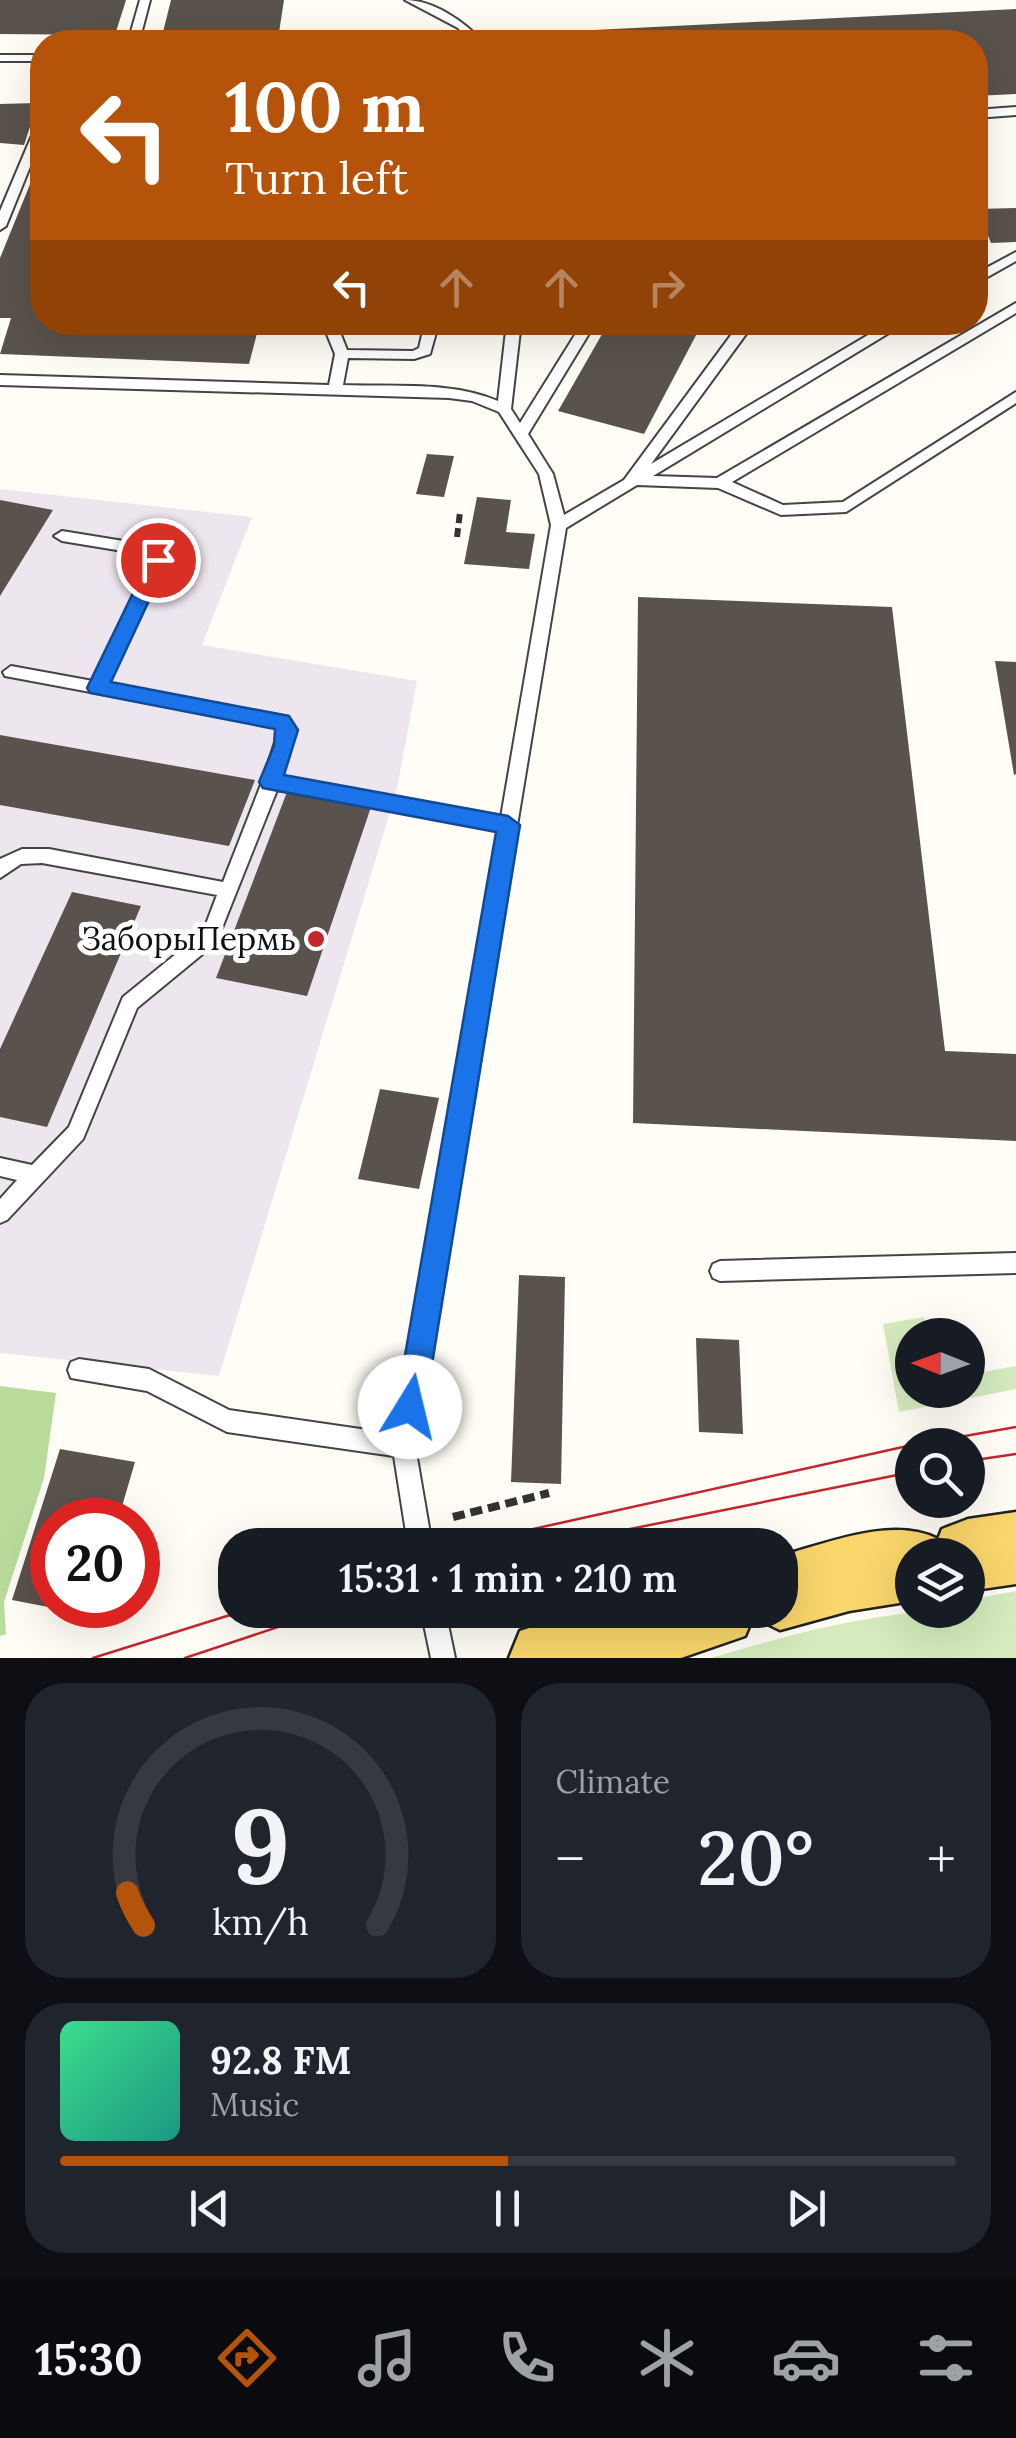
<!DOCTYPE html>
<html lang="en">
<head>
<meta charset="utf-8">
<style>
	body { margin:0; font-family:Lora,serif; background:#20242c; color:#f1f3f6; height:100vh; display:flex; flex-direction:column; font-size:38px; white-space:nowrap }
	* { box-sizing:border-box; margin:0 }
	p { font-size:32px; color:#9ea1a6 }
	.icon { flex:none; width:55px; height:55px; fill:none; stroke:currentColor; stroke-width:2; stroke-linecap:round; stroke-linejoin:round }
	.map { position:relative; height:1658px; overflow:hidden }
	.sheet { display:flex; flex-direction:column; gap:25px; padding:25px; background:#0d0f14; flex:1 }
	.sheet>* { flex:none }
	.guide { position:absolute; left:30px; top:30px; width:958px; height:305px; border-radius:40px; box-shadow:0 10px 40px #0002; background:#b45309; color:#fff; overflow:hidden }
	.needle { width:65px; rotate:271deg }
	.controls { position:absolute; left:895px; top:1318px; display:grid; gap:20px }
	.controls a { display:grid; place-items:center; width:90px; height:90px; border-radius:50%; background:#171b24; box-shadow:0 10px 40px #0002; font-size:50px }
	.speed { position:absolute; left:30px; top:1498px; display:flex; gap:20px; font-size:50px; font-weight:700; text-align:center }
	.speed>* { display:grid; place-content:center; width:130px; height:130px; border-radius:50%; background:#171b24; box-shadow:0 10px 40px #0002; line-height:1 }
	.speed .limit { border:15px solid #d22; background:#fff; color:#111 }
	.pin { position:absolute; display:grid; place-items:center; width:85px; height:85px; color:#fff; margin:-42px; border:5px solid #fff; border-radius:50%; box-shadow:0 2px 10px #0007 }
	.me { position:absolute; width:110px; margin:-55px; rotate:9deg; stroke-linejoin:round; filter:drop-shadow(0 0 8px #0008) }
	.turn { display:flex; align-items:center; gap:35px; height:210px; padding:0 30px; font-size:45px }
	.turn .icon { width:130px; height:130px; stroke-width:2.5 }
	.turn b { display:block; font-size:70px; line-height:85px }
	.lanes { display:flex; align-items:center; height:95px; padding:0 30px; background:#0003; justify-content:center; gap:50px; direction:ltr }
	.lanes .off { opacity:.35 }
	.big { font-size:75px; font-weight:600; line-height:1.1 }
	.sheet .widget { flex:1; display:flex; flex-direction:column; justify-content:center; gap:15px; min-width:0; padding:0 35px; border-radius:40px; background:#20242c }
	.sheet .dial { align-items:center; gap:0 }
	.dial svg { height:260px; overflow:visible; fill:none; stroke:#363941; stroke-width:7; stroke-linecap:round; text-anchor:middle }
	.dial text { fill:#f1f3f6; stroke:none }
	.song { display:flex; align-items:center; gap:30px }
	.cover { width:120px; height:120px; border-radius:15px; background:linear-gradient(135deg,hsl(150 70% 55%),hsl(170 70% 35%)) }
	.played { height:10px; border-radius:5px; background:linear-gradient(90deg,#b45309 50%,#363941 50%) }
	.keys { display:flex; justify-content:space-around; direction:ltr }
	.heat { display:flex; justify-content:space-between; align-items:center; font-size:55px; direction:ltr }
	.sheet .tiles { flex:1; display:grid; gap:25px; grid-template-columns:1fr 1fr }
	.widget:last-child { grid-column:span 2 }
	.trip { position:absolute; left:218px; top:1528px; width:580px; height:100px; border-radius:40px; background:#171b24; box-shadow:0 10px 40px #0002; font-weight:600; line-height:100px; text-align:center }
	.tab-bar { display:flex; height:160px; justify-content:space-around; align-items:center; background:#090b0e; color:#9ea1a6 }
	.tab-bar .icon { width:70px; height:70px }
	.tab-bar .current { color:#b45309 }
	.tab-bar b { font-size:45px; color:#f1f3f6 }
	.map>svg:first-child { display:block }
</style>
</head>
<body>
<div class="map">
<svg width="1016" height="1658" viewBox="0 0 1016 1658">
	<rect width="100%" height="100%" fill="#fffdf5"/>
	<!-- industrial -->
	<path fill="#eee6ef" d="M0,489l252,28 -50,128 215,36 -20,108 -178,587 -219,-23z"/>
	<!-- green -->
	<g fill="#d5ebbd">
		<path d="M924,1317l4,18h-16v55h56v-15l48,-9v23l-117,23 -16,-88z"/>
		<path d="M1016,1591v67h-305c85,-25 167,-48 257,-48v-10z"/>
	</g>
	<!-- forest -->
	<path fill="#b9dc9c" d="M0,1386l56,7 -12,85 -40,124 2,32 -6,2z"/>
	<!-- building -->
	<g fill="#5a524d">
		<path d="M0,0h126l-11,35 -115,-1z"/>
		<path d="M171,0h113l-6,39 -117,1z"/>
		<path d="M1016,9v85l-41,2v-54h-440l-1,-9z"/>
		<path d="M38,103l-14,42 -24,-2v-39z"/>
		<path d="M42,155v167h218l-11,42 -249,-10 11,-36h-11v-60z"/>
		<path d="M1016,208v34l-25,1 -14,-34z"/>
		<path d="M362,322h60v10l-56,3z"/>
		<path d="M609,322h94l-59,112 -86,-23z"/>
		<path d="M427,454l27,2 -10,41 -28,-3z"/>
		<path d="M477,497l34,3 -5,32 29,2 -6,35 -65,-5z"/>
		<path d="M0,500l53,10 -53,86z"/>
		<path d="M638,597l254,10 53,444 71,3v87l-383,-18z"/>
		<path d="M995,661l21,1v112l-2,1z"/>
		<path d="M0,735l255,45 -26,66 -229,-41z"/>
		<path d="M287,792l84,15 -64,189 -91,-18z"/>
		<path d="M72,892l69,14 -94,221 -47,-10v-68z"/>
		<path d="M380,1089l59,9 -20,91 -61,-10z"/>
		<path d="M519,1275l46,2 -4,207 -50,-2z"/>
		<path d="M696,1338l43,2 4,94 -44,-2z"/>
		<path d="M60,1449l75,13 -17,58h-66v85h41l-3,10 -78,-15z"/>
	</g>
	<g fill="none" stroke-linecap="round" stroke-linejoin="round">
		<defs>
			<g id="service">
				<path d="M140,0h10l-11,42h-11z"/>
				<path d="M405,0c28,0 59,21 78,42h-12l-13,-14z"/>
				<rect x="0" y="55" width="42" height="6"/>
				<path d="M1016,107v8l-41,3v-8z"/>
				<path d="M38,121h4v16l-36,89 -6,4v-19z"/>
				<path d="M1016,252v9l-41,23v-10z"/>
				<path d="M1016,303v10l-284,169 51,23 60,-3 173,-110v11l-170,109 -65,3 -63,-27 -81,-3 -71,43 -151,918 17,99h-24l-14,-89 -167,-24 -80,-41 -76,-13 -3,-8 3,-8 8,-3 70,10 80,41 166,24 104,-604 -222,-40 -61,153 -79,65 -54,131 -76,81 -7,3v-24l17,-19 -17,-4v-18l32,7 37,-38 54,-130 80,-65 14,-37 -175,-32 -21,1 -21,14v-19l22,-10h27l174,33 39,-100 17,-52 -2,-3 -272,-51 -2,-4 8,-6 82,15 57,-121 -9,-6 -79,-13 -8,-5 8,-5 80,13 17,5 7,11 -58,124 180,33 7,13 -14,47 220,40 50,-292 -12,-51 -40,-62 -27,-11 -23,-3 -449,-13v-10l329,10 6,-31 -13,-32h14l11,28 66,1 6,-3 6,-26h14l-9,32 -16,5 -66,-1 -5,27c51,2 107,-4 155,16l9,-79h14l-10,87 9,14 63,-101h13l-68,112 25,40 11,41 60,-35 113,-153 5,-1 7,4 -98,134 239,-142h17l-254,154 64,2z"/>
				<path d="M1016,1253v20l-296,8 -7,-3 -3,-7 3,-7 7,-3z"/>
				<path d="M421,1610h24l10,48h-24z"/>
			</g>
			<path id="primary" d="M1016,1512v72l-48,7v-36h-56v46l-63,10 -69,19 -27,-13 -8,19 -64,22h-172l11,-27 64,-21h196v-54c48,-13 112,-40 158,-17l4,-10 26,-10z"/>
		</defs>
		<!-- service casing -->
		<use href="#service" stroke="#444" stroke-width="4"/>
		<!-- primary casing -->
		<use href="#primary" stroke="#222" stroke-width="5"/>
		<!-- path-far1 -->
		<path stroke="#333" stroke-width="6" stroke-dasharray="9 5" stroke-linecap="butt" d="M457,537l3,-25"/>
		<!-- path -->
		<path stroke="#333" stroke-width="8" stroke-dasharray="12 6" stroke-linecap="butt" d="M453,1517l96,-24"/>
		<!-- service -->
		<use href="#service" fill="#fff" fill-rule="evenodd"/>
		<!-- primary -->
		<use href="#primary" fill="#f9d66b" fill-rule="evenodd"/>
		<!-- tram -->
		<g stroke="#c4262e" stroke-width="2.5">
			<path d="M914,1445l102,-18"/>
			<path d="M968,1461l48,-7"/>
			<path d="M461,1545l451,-100"/>
			<path d="M551,1545l361,-73"/>
			<path d="M93,1658l153,-48"/>
			<path d="M185,1658l144,-48"/>
		</g>
	</g>
	<!-- route -->
	<path fill="#1a73e8" stroke="#114b97" stroke-width="2.5" d="M158,552l10,8 -57,122 178,34 9,14 -14,45 224,41 12,9 -95,582 -4,10 -11,4 -10,-4 -4,-10 100,-575 -233,-44 -4,-6 15,-36 1,-17 -185,-36 -3,-5 62,-128z"/>
	<!-- markers -->
	<circle fill="#c4262e" stroke="#fff" stroke-width="4" cx="316" cy="939" r="10"/>
	<g text-anchor="middle" stroke-width="10" stroke-linejoin="round" paint-order="stroke">
		<!-- poi labels -->
		<g font-size="32" fill="#111" stroke="#fff" text-anchor="end">
			<text x="296" y="950">ЗаборыПермь</text>
		</g>
	</g>
</svg>
<div class="controls">
<a><svg class="needle" viewBox="-14 -14 28 28"><path d="M0-13l5 13h-10z" fill="#e53935"/><path d="M0 13l5-13h-10z" fill="#9ea1a6"/></svg></a>
<a><svg class="icon" aria-label="search" viewBox="0 0 24 24"><circle cx="10" cy="10" r="6"/><path d="M15 15l6 6"/></svg></a>
<a><svg class="icon" aria-label="layers" viewBox="0 0 24 24"><path d="M12 4l9 5-9 5-9-5zM3 14l9 5 9-5"/></svg></a>
</div>
<div class="speed"><div class="limit">20</div></div>
<div class="pin" style="left:158px;top:560px;background:#d93025"><svg class="icon" aria-label="arrive" viewBox="0 0 24 24"><path d="M6 21V4h12l-3 4 3 4H6"/></svg></div>
<svg class="me" style="left:410px;top:1407px" viewBox="-20 -20 40 40"><circle r="19" fill="#fff"/><path d="M0-13L10 11 0 6-10 11z" fill="#1a73e8"/></svg>
<div class="trip">15:31 · 1 min · 210 m</div>
<div class="guide">
<div class="turn"><svg class="icon" aria-label="left" viewBox="0 0 24 24"><path d="M17 20v-9H6M10 6l-5 5 5 5"/></svg><div><b>100 m</b>Turn left</div></div>
<div class="lanes"><svg class="icon" aria-label="left" viewBox="0 0 24 24"><path d="M17 20v-9H6M10 6l-5 5 5 5"/></svg><svg class="icon off" aria-label="ahead" viewBox="0 0 24 24"><path d="M12 20V5M6 11l6-6 6 6"/></svg><svg class="icon off" aria-label="ahead" viewBox="0 0 24 24"><path d="M12 20V5M6 11l6-6 6 6"/></svg><svg class="icon off" aria-label="right" viewBox="0 0 24 24"><path d="M7 20v-9h11M14 6l5 5-5 5"/></svg></div>
</div>
</div>
<section class="sheet">
<div class="tiles">
<div class="widget dial"><svg viewBox="0 0 100 80">
<path d="M14 69A42 42 0 1 1 86 69"/>
<path d="M14 69A42 42 0 0 1 9 59" stroke="#b45309"/>
<text x="50" y="56" font-size="32" font-weight="700">9</text>
<text x="50" y="72" font-size="11">km/h</text>
</svg></div>
<div class="widget"><p>Climate</p>
<div class="heat"><a>−</a><b class="big">20°</b><a>+</a></div>
</div>
<div class="widget">
<div class="song"><i class="cover"></i><div><b>92.8 FM</b><p>Music</p></div></div>
<div class="played"></div>
<div class="keys"><svg class="icon" aria-label="previous" viewBox="0 0 24 24"><path d="M18 5L8 12l10 7zM5 5v14"/></svg><svg class="icon" aria-label="pause" viewBox="0 0 24 24"><path d="M8 5v14M16 5v14"/></svg><svg class="icon" aria-label="next" viewBox="0 0 24 24"><path d="M6 5l10 7-10 7zM19 5v14"/></svg></div>
</div>
</div>
</section>
<nav class="tab-bar">
<b>15:30</b>
<svg class="icon current" aria-label="directions" viewBox="0 0 24 24"><path d="M12 3l9 9-9 9-9-9zM9 14v-3h6M13 9l2 2-2 2"/></svg>
<svg class="icon" aria-label="music" viewBox="0 0 24 24"><path d="M9 18V5l10-2v13"/><circle cx="6" cy="18" r="3"/><circle cx="16" cy="16" r="3"/></svg>
<svg class="icon" aria-label="phone" viewBox="0 0 24 24"><path d="M5 4h4l2 5-3 2q2 4 5 5l2-3 5 2v4C11 20 4 13 5 4z"/></svg>
<svg class="icon" aria-label="climate" viewBox="0 0 24 24"><path d="M12 3v18M4 7l16 10M4 17L20 7"/></svg>
<svg class="icon" aria-label="car" viewBox="0 0 24 24"><path d="M5 17H2v-5l4-1 3-4h7l3 4 3 1v5h-3M9 17h6M6 11h13"/><circle cx="7" cy="17" r="2"/><circle cx="17" cy="17" r="2"/></svg>
<svg class="icon" aria-label="filters" viewBox="0 0 24 24"><path d="M4 7h16M4 17h16"/><circle cx="9" cy="7" r="2"/><circle cx="15" cy="17" r="2"/></svg>
</nav>
</body>
</html>
